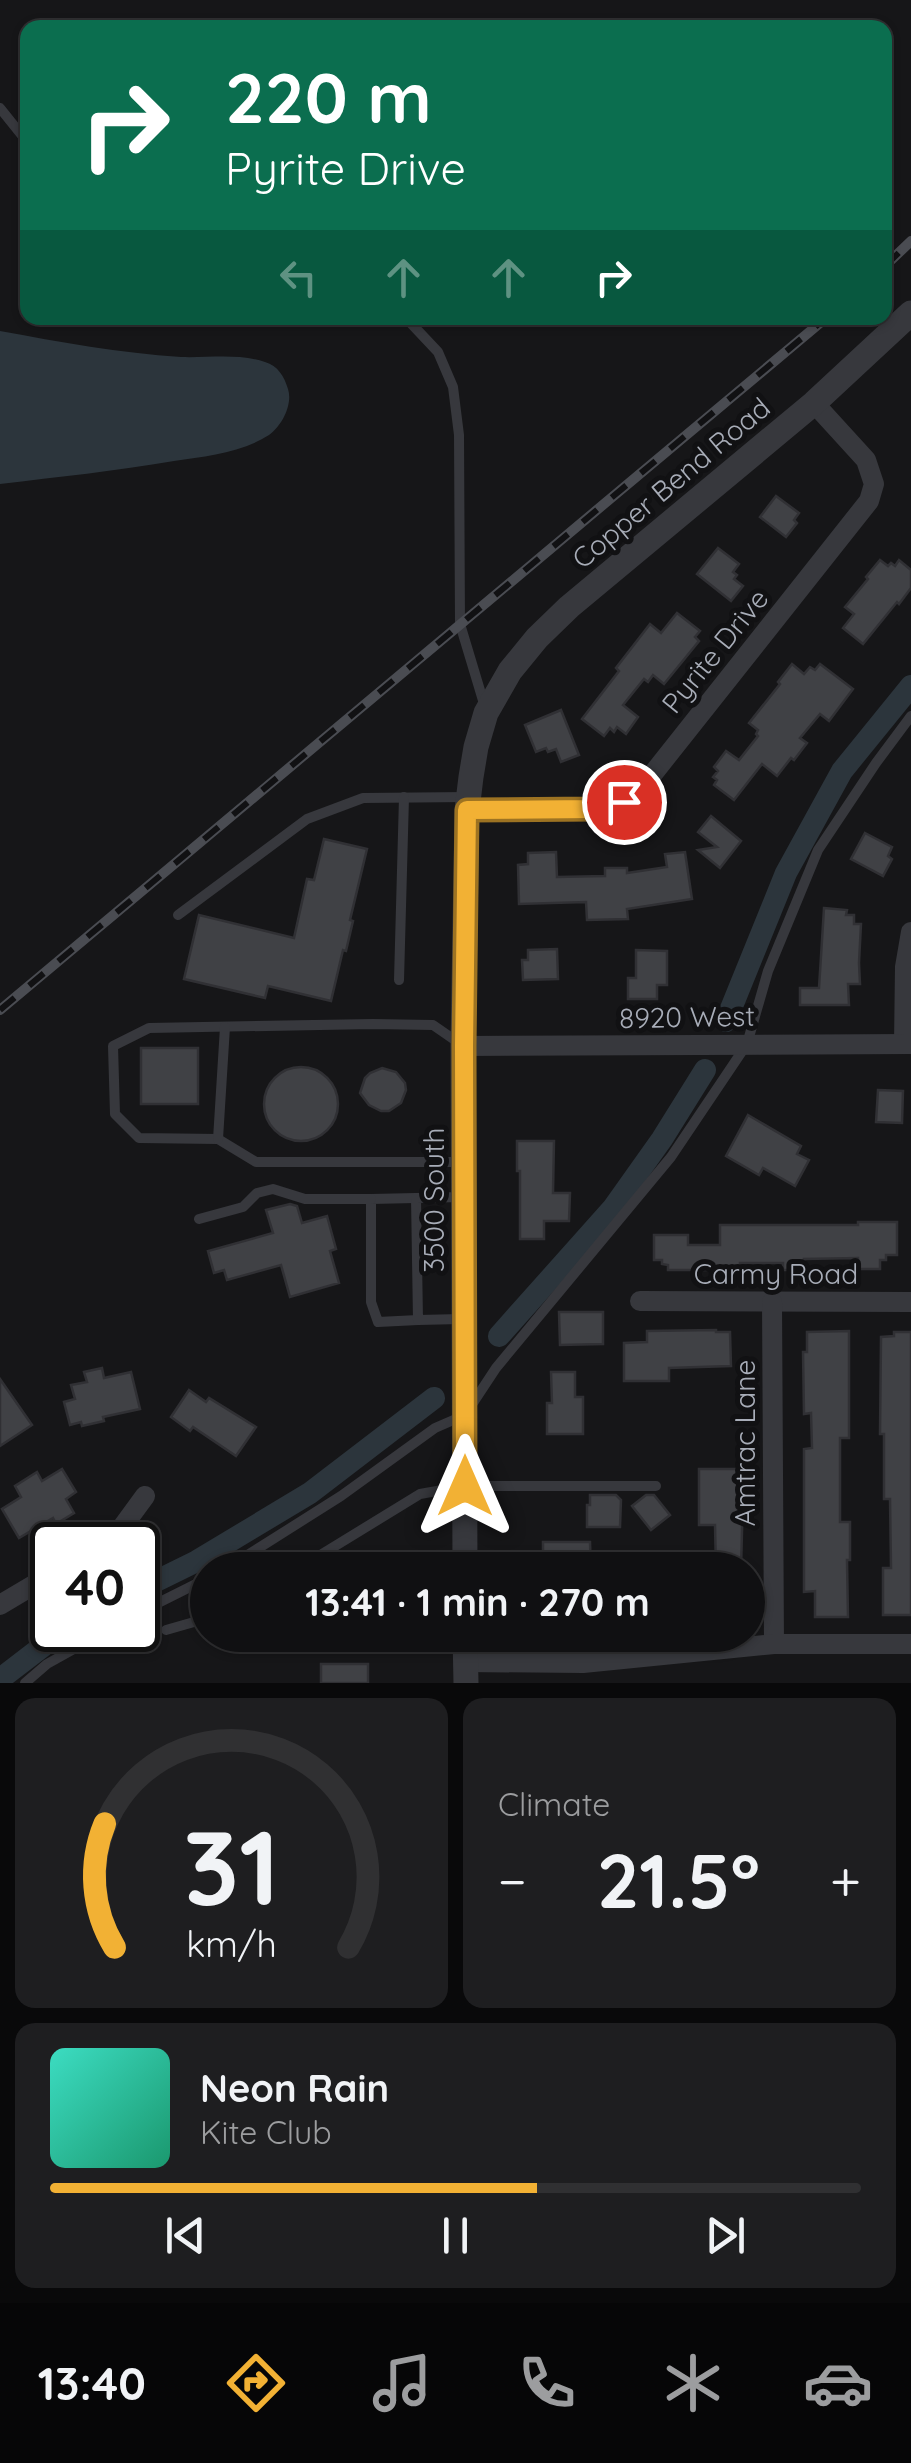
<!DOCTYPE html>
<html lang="en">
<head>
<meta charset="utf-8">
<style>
	body { margin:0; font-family:Quicksand,sans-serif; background:#1e1e20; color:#f1f3f6; height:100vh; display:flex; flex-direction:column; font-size:38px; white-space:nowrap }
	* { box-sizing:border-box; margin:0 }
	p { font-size:32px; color:#9c9d9f }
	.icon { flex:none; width:55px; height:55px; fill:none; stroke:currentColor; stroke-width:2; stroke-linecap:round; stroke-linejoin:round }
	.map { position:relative; height:1683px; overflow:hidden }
	.drawer { display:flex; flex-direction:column; gap:15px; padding:15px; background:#09090a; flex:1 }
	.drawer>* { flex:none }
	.top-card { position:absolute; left:20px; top:20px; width:872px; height:305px; border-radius:20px; box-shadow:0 2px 8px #0004,0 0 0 2px #303032; background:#0b6e4f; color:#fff; overflow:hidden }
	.speed { position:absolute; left:30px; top:1522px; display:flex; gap:20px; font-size:50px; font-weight:700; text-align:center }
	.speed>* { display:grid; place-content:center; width:130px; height:130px; border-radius:50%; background:#101012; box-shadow:0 2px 8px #0004,0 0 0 2px #303032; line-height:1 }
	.speed .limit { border:5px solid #111; border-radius:15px; background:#fff; color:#111 }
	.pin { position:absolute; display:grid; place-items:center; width:85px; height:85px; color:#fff; margin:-42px; border:5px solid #fff; border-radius:50%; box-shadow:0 2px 10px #0007 }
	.me { position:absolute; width:110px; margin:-55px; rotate:0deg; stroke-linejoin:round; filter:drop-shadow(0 0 8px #0008) }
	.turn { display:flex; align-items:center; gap:35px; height:210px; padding:0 40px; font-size:45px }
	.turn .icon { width:130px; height:130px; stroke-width:2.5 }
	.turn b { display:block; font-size:70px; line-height:85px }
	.lanes { display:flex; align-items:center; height:95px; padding:0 40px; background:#0003; justify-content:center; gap:50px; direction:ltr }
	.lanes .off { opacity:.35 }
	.big { font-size:75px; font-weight:700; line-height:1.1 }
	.drawer .card { flex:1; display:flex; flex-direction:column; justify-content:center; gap:15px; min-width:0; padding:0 35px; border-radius:20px; background:#1e1e20 }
	.drawer .dial { align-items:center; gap:0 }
	.dial svg { height:260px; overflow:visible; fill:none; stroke:#303032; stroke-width:7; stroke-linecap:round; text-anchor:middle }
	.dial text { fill:#f1f3f6; stroke:none }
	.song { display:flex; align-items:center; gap:30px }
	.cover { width:120px; height:120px; border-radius:15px; background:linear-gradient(135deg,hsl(170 70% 55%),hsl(160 70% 35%)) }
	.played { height:10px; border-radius:5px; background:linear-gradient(90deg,#f2b134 60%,#303032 60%) }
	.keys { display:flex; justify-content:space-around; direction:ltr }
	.heat { display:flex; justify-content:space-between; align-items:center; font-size:55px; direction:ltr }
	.drawer .tiles { flex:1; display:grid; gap:15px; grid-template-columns:1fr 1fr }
	.card:last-child { grid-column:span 2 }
	.trip { position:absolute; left:190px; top:1552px; width:575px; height:100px; border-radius:50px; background:#101012; box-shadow:0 2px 8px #0004,0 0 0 2px #303032; font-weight:700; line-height:100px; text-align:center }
	.menu { display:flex; height:160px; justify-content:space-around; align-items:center; background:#060607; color:#9c9d9f }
	.menu .icon { width:70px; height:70px }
	.menu .on { color:#f2b134 }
	.menu b { font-size:45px; color:#f1f3f6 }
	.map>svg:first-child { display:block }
</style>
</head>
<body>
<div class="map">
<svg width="911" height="1683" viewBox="0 0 911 1683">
	<rect width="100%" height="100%" fill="#161618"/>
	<!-- water -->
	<path fill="#2c353c" d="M0,331c60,11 120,22 181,26 27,1 58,-4 84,5 13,4 19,14 23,27 5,15 -6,37 -19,46 -28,18 -63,21 -95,26 -58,10 -116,16 -174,23z"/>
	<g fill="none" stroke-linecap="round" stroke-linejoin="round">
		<!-- canal -->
		<g stroke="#2c353c" stroke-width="22">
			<path d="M726,1021l60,-148 56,-102 69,-85"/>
			<path d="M499,1336l114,-128 49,-69 43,-69"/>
			<path d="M138,1590l59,-29 113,-68 124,-95"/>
			<path d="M0,1679l64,-49"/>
		</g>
	</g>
	<!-- building -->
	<g fill="#404145" stroke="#303034" stroke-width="2.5">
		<path d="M776,496l23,17 -5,7 3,3 -11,14 -26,-20z"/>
		<path d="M718,548l21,16 -6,8 4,3 -3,4 9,7 -12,15 -34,-27z"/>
		<path d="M880,560l8,6 3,-3 4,3 4,-6 12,10v18l-12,16 -2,-2 -34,42 -20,-16 11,-14 -9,-7 23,-28 -2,-2z"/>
		<path d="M677,613l23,18 -5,6 4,4 -35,43 -11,-9 -5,7 -4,-3 -21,26 15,12 -12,17 -9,-7 -3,5 -4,-4 -6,8 -22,-17 37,-48 -3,-3 34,-44 11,9z"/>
		<path d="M792,664l12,10 6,-7 5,3 5,-6 33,25 -24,32 -9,-7 -20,24 7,5 -13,17 -3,-2 -14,18 -15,-12 -28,36 -20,-15 3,-5 -4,-3 5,-6 -4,-4 12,-16 13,9 19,-24 -2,-2 2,-4 -9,-7 31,-39 -2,-2z"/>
		<path d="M561,710l18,45 -18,7 -5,-13 -8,3 -2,-4 -10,4 -11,-27z"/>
		<path d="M711,816l30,25 -21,27 -22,-18 19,-3 -19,-15z"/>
		<path d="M865,833l27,14 -4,9 4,3 -9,17 -32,-17z"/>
		<path d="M324,839l43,10 -17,71 3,1 -7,30 -3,-1 -12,51 -63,-15 -3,12 -81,-19 15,-64 95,23 13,-59 7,1z"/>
		<path d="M556,852l1,25 48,-1v-8h22v5l40,-6 -2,-13 20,-2 7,47 -65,10 1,10 -41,1 -1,-18 -67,2 -1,-39 10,-1v-11z"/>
		<path d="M824,908l23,2 -1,5h8v9h7l-2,39 1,21h-12l1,21h-49v-17h19z"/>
		<path d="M557,949l1,30 -35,1 -1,-20h6v-10z"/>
		<path d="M636,950l31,1v34h-10v14h-29v-21h8z"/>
		<rect x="141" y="1048" width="57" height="56"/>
		<circle cx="301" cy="1104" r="37"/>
		<path d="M382,1068l14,4 9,11 1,7 -5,13 -12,8h-8l-12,-6 -9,-12 5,-15 5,-5z"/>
		<path d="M878,1090l25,1 -1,32 -26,-1z"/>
		<path d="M748,1115l53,31 -4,8 12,6 -14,26 -32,-18 -4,7 -33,-19z"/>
		<path d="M517,1141h37l-1,52h17l-1,28h-25v18h-24v-68h-3z"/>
		<path d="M290,1204l7,2 5,17 25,-7 9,33 -6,2 9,32 -49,14 -9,-32 -54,15 -3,-10 -10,3 -6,-22 65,-18 -7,-23z"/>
		<path d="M858,1222h39v33h-11v5h-6v9h-22v-11l-54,1 1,11h-22v-7h-43v7h-72v-5l-6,-1v-4h-8v-25h34v10h32v-20h138z"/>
		<path d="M559,1312h44v32l-43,1z"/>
		<path d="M716,1330v2h14l1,34 -62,2v13h-45v-38l23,-1v-11z"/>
		<path d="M849,1331v107h-9v84h10v38h-3l1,57h-33v-26l-11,1v-143l8,-1 -1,-35 -7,1 -1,-62h4v-20z"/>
		<path d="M894,1332h17v283h-28v-47h8l-1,-69h-6v-65h-4l1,-97 13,-1z"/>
		<path d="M102,1368l2,10 27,-6 9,37 -37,8 1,4 -22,5 -1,-4 -11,3 -6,-23 11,-3 -4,-14 16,-3 -3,-10z"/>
		<path d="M551,1372h24v25h8v37h-36v-31h5z"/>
		<path d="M0,1379l32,46 -32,21z"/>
		<path d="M189,1390l17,12 3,-4 47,29 -20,29 -43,-29 -3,4 -19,-14z"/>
		<path d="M62,1469l14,23 -10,7 8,14 -18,11 -3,-6 -34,20 -17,-29 19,-12 -6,-11 22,-14 5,9z"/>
		<path d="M699,1469h38v24h6l-2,77h-25l-1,-45h-16z"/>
		<path d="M590,1495h26l5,5 -1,27h-33v-22h3z"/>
		<path d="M646,1495h8l16,20 -19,15 -19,-24z"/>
		<path d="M543,1542h47l1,28h-48z"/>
		<rect x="321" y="1664" width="47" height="19"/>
	</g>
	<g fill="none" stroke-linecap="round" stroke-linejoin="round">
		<!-- service -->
		<g stroke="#37383d" stroke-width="10">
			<path d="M0,108l28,35"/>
			<path d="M406,318l32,34 15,35 6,48 1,189 25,83"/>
			<path d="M178,915l129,-96 56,-21 105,-1"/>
			<path d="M399,980l5,-183"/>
			<path d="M459,1043l-26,-18 -60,-1 -224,4 -36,18 2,68 24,24 79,1 38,23h206"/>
			<path d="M218,1139l7,-112"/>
			<path d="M416,1198l-45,1v103l7,20 40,-2"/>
			<path d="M199,1219l44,-12 14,-14 16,-4 32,10h66"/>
			<path d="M461,1319l-43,1 -2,-122 47,-1"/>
			<path d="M224,1570l117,-74 94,-68 30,-13 31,-47 175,-211 76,-113 21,-73 50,-121 58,-87 35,-47"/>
			<path d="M296,1570l124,-76 45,-8h191"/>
			<path d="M138,1613l70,-35"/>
			<path d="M166,1630l42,-12"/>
			<path d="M272,1635l9,2 38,-2"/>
			<path d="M25,1683l22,-19 61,-34"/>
		</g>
		<!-- minor -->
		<g stroke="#37383d" stroke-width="20">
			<path d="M467,810l138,-3 19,-5 20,-17 225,-284 5,-17 -8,-24 -52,-57"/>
			<path d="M904,1044l1,-77 6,-35"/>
			<path d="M463,1046l448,-2"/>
			<path d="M640,1301l271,1"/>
			<path d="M772,1302l2,342"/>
			<path d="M102,1545l13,-8 30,-41"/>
			<path d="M0,1605l52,-31"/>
			<path d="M465,1662l118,1 191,-19h137"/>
		</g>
		<!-- tertiary -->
		<g stroke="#37383d" stroke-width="25">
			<path d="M465,1570l-2,-524 4,-236 4,-33 5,-30 10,-34 24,-42 27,-33 32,-31 245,-204 97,-90"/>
			<path d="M465,1635l1,48"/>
		</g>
		<defs>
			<g id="rail">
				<path d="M885,266l26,-25"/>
				<path d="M0,1010l826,-692"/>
			</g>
		</defs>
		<!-- rail casing -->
		<use href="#rail" stroke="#4a4c52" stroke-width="10"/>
		<!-- rail -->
		<use href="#rail" stroke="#111113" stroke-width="6" stroke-dasharray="19" stroke-linecap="butt"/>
	</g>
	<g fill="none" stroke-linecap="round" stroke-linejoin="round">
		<defs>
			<path id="route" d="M465,1486l-1,-440 3,-236 127,-1 30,-7"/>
		</defs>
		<!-- route casing -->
		<use href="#route" stroke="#9d7322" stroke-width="25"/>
		<!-- route -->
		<use href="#route" stroke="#f2b134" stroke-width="18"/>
	</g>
	<g text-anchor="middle" stroke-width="10" stroke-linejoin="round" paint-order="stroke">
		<!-- street labels -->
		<g font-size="28" fill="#a8adb8" stroke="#111113">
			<text transform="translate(671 483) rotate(-40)" y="10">Copper Bend Road</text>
			<text transform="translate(715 651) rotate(-51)" y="10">Pyrite Drive</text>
			<text transform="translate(687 1017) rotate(-1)" y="10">8920 West</text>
			<text transform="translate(434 1200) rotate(-90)" y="10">3500 South</text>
			<text x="776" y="1284">Carmy Road</text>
			<text transform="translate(745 1443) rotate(-90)" y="10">Amtrac Lane</text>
		</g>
	</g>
</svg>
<div class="speed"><div class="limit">40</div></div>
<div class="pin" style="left:624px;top:802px;background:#d93025"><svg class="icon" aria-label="arrive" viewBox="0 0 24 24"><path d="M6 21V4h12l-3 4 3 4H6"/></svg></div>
<svg class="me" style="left:465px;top:1486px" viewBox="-20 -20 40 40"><path d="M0-17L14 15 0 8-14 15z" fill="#f2b134" stroke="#fff" stroke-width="4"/></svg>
<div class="trip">13:41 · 1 min · 270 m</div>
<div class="top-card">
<div class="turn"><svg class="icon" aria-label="right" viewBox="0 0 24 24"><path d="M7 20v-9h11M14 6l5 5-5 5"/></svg><div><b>220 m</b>Pyrite Drive</div></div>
<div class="lanes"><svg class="icon off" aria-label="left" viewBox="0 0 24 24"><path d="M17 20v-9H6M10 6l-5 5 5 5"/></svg><svg class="icon off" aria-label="ahead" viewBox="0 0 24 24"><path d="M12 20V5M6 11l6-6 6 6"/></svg><svg class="icon off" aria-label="ahead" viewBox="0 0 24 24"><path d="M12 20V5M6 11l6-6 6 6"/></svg><svg class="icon" aria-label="right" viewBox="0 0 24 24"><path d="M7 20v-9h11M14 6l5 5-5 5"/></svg></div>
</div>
</div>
<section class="drawer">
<div class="tiles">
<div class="card dial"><svg viewBox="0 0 100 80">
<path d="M14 69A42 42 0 1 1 86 69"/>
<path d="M14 69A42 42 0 0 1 11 31" stroke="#f2b134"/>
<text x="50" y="56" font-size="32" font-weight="700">31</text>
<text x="50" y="72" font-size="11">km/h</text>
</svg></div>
<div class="card"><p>Climate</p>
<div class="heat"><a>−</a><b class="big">21.5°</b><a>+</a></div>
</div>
<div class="card">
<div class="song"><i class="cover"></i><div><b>Neon Rain</b><p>Kite Club</p></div></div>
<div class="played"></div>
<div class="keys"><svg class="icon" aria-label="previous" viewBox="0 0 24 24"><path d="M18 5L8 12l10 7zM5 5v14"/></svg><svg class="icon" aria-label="pause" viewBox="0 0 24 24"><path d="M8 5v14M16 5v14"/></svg><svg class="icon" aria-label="next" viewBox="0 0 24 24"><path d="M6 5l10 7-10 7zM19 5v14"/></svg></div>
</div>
</div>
</section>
<nav class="menu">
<b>13:40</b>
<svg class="icon on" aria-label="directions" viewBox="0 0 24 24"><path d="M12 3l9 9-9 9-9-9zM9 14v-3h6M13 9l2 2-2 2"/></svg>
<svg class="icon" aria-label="music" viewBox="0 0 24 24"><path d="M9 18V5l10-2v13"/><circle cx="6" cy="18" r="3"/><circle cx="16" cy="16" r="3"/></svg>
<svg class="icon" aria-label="phone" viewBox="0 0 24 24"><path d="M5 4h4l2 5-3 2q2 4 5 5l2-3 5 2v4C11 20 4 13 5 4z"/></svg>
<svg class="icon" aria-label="climate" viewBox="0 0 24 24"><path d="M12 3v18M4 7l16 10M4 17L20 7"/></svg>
<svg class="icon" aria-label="car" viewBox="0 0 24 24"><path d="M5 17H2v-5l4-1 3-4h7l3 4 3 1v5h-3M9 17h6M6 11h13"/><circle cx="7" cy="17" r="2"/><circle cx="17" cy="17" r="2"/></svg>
</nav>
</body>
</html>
